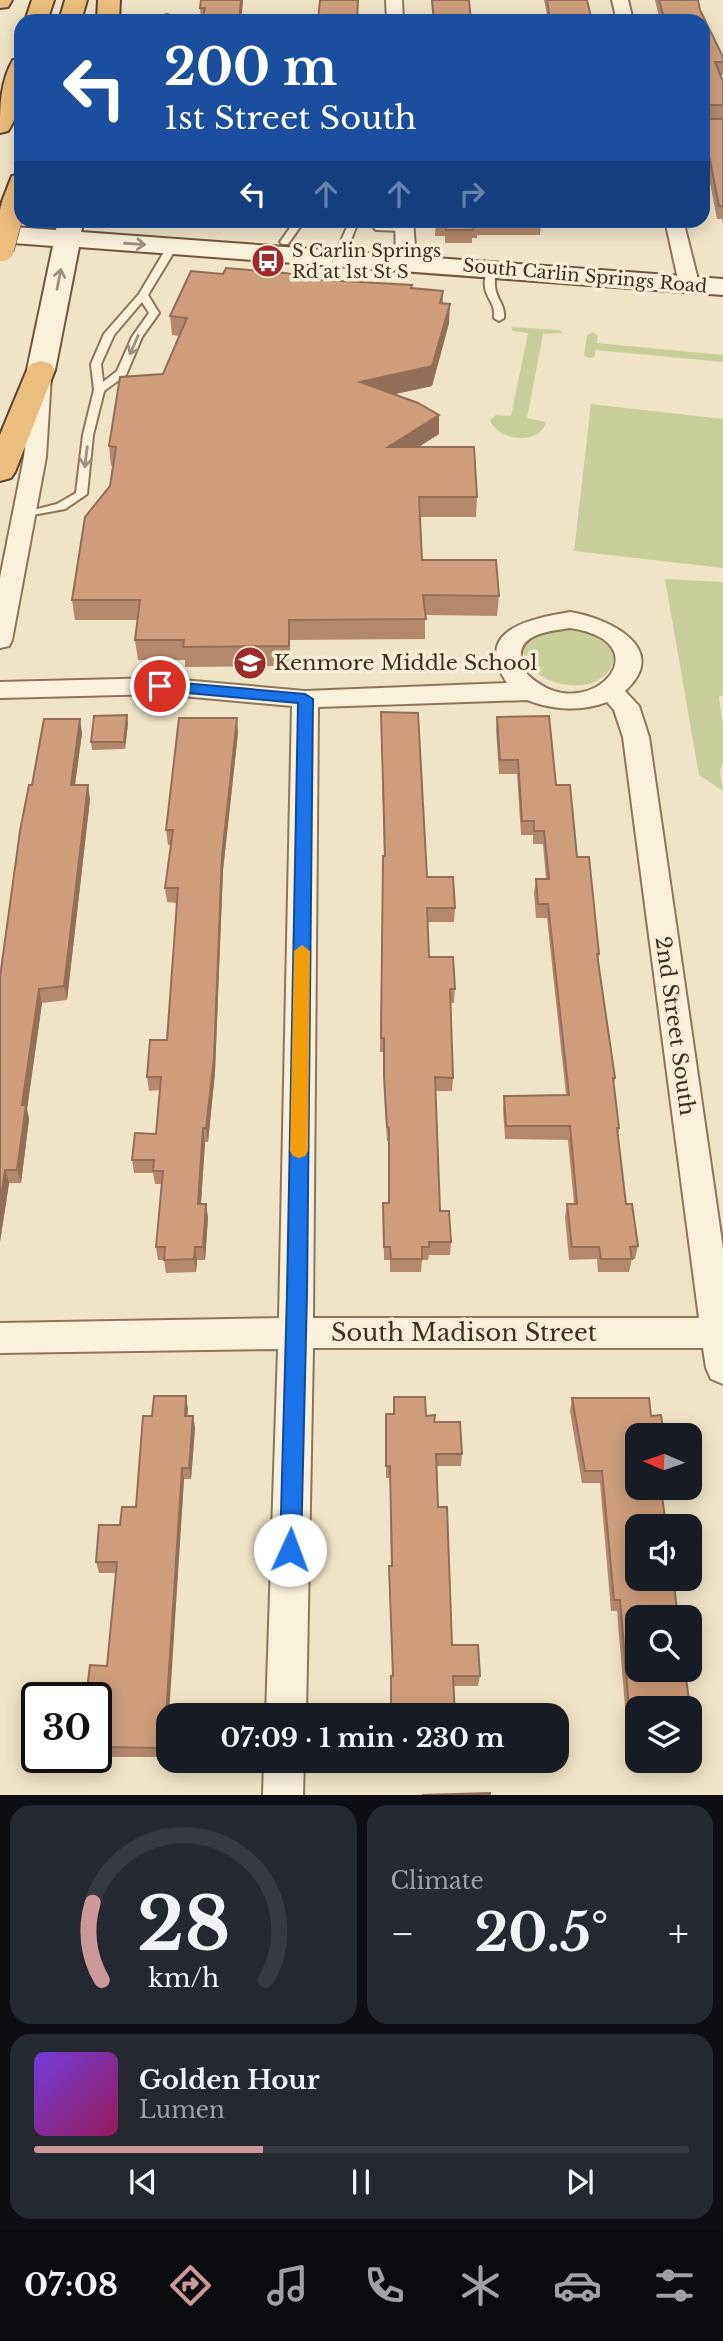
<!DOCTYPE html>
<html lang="en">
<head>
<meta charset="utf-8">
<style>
	body { margin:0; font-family:"Libre Baskerville",serif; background:#242831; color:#f1f3f6; height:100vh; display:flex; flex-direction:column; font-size:26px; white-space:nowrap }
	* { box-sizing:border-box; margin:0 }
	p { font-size:23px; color:#9ea1a6 }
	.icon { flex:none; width:38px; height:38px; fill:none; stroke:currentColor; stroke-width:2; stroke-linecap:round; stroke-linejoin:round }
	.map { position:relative; height:1795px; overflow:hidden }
	.panel { display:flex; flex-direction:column; gap:10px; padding:10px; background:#0d0f14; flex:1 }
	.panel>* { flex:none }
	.hud { position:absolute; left:14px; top:14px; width:696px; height:214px; border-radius:21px; box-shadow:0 4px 18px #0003; background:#1a4fa0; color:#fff; overflow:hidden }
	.needle { width:46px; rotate:272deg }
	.buttons { position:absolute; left:625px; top:1423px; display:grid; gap:14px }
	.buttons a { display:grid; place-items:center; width:77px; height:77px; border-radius:14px; background:#171b24; box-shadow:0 4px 18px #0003; font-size:35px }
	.speed { position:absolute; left:21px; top:1682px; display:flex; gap:14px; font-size:35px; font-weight:700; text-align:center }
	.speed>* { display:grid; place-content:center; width:91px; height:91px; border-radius:50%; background:#171b24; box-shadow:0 4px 18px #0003; line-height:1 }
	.speed .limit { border:4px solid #111; border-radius:10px; background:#fff; color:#111 }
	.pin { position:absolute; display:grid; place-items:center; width:60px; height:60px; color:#fff; margin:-30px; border:4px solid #fff; border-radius:50%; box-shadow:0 2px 7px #0007 }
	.me { position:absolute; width:77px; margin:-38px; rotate:2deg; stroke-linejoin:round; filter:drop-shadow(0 0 5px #0008) }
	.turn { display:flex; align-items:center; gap:24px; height:147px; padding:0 35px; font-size:32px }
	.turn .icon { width:91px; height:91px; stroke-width:2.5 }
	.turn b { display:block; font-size:49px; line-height:60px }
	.lanes { display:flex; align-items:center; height:66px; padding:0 35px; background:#0003; justify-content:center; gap:35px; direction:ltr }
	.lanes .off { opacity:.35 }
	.big { font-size:52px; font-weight:700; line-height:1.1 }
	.panel .tile { flex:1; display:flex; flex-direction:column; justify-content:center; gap:10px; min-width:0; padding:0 24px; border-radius:21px; background:#242831 }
	.panel .dial { align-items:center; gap:0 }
	.dial svg { height:182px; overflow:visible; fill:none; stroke:#363941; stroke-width:7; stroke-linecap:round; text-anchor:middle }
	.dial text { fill:#f1f3f6; stroke:none }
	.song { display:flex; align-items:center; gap:21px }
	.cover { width:84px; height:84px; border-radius:10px; background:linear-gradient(135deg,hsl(260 70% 55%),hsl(330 70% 35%)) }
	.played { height:7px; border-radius:4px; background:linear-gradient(90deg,#cc999b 35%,#363941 35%) }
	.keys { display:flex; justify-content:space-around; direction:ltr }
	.heat { display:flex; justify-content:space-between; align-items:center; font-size:38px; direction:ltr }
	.panel .tiles { flex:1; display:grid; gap:10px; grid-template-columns:1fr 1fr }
	.tile:last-child { grid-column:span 2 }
	.trip { position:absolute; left:156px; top:1703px; width:413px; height:70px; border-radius:21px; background:#171b24; box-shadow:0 4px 18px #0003; font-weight:700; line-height:70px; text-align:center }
	.menu { display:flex; height:112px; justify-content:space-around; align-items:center; background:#090b0e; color:#9ea1a6 }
	.menu .icon { width:49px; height:49px }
	.menu .active { color:#cc999b }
	.menu b { font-size:32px; color:#f1f3f6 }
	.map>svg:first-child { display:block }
</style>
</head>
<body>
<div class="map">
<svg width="723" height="1795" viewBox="0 0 723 1795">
	<rect width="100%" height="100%" fill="#f0e4c8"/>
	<!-- green -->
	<g fill="#c9cf9b">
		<path d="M511,327l48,3 4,3 -20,1 -16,84 19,4c-6,24 -49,19 -56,-2l6,-5 15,1 17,-83 -15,-2z"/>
		<path d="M593,332l5,4 -1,7 126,12v7l-127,-12 -2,7 -5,1 -5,-2 3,-21z"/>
		<path d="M591,404l132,15v149l-149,-17z"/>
		<path d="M665,579l58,3v113l-4,2 4,29v37l-3,7 3,21 -24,-16z"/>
		<path d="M571,627c8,2 17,4 25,7 22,10 24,33 4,45 -36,23 -108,-21 -61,-46 9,-4 22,-4 32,-6z"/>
	</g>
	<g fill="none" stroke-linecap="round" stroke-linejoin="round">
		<defs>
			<g id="service">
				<path d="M292,225l8,2 -12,17h-6l-2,-2z"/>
				<path d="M348,225l8,2 -9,23 -8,2 -2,-2z"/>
				<path d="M379,225h25l5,3 -5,3 -28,-1 -2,-2z"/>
				<path d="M172,244l5,3 -29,48 11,18 -17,24 -16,38 -22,16 -11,44 -6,59 -22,15 -43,8v-4l35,-9 19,-11 7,-58 11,-45 -3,-26 13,-30 35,-40 28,-47zM142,302l7,11 -17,24 -15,34 -14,11 -2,-18 13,-29z"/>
				<path d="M489,266l8,2c-8,30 9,32 7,50l-5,3 -5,-3c3,-20 -18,-22 -5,-52z"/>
			</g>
			<g id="minor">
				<path d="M386,0h16l1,21h-16z"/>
				<path d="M612,0h16l5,21h-16z"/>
				<path d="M167,15l6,2 2,4h-16l2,-4z"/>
				<path d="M395,220h18l3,40 -3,4 -7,2 -10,-6z"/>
				<path d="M665,220h18l16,64 -3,4 -7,2 -10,-6z"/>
				<path d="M41,370l7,2 3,4 -5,81 -34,183 -3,6 -9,2v-70l24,-121 7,-81 3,-4z"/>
				<path d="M570,612c38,6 102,36 55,79l14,15 10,31 74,512v135l-12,-5 -5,-11 -3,-20h-390l-7,367h-40l12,-366 -278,4v-30l279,-5 13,-612 -132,-12 -160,4v-16l160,-4 145,13 202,-8c-35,-53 22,-64 63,-71zM570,628c93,14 24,94 -32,55 -10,-7 -16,-12 -17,-25 -3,-25 31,-27 49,-30zM527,700c27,10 52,12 80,2l7,8 9,27 76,581h-386l5,-611z"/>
				<path d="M264,1760h40l-1,35h-40z"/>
			</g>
			<path id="secondary" d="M58,220h26l-3,12 642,47v16l-644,-48 -24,123 -4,6 -10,3 -10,-3 -4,-6 26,-124 -53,-4v-16l56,4z"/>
			<g id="trunk">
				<path d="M0,0h12l-4,7 -8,1z"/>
				<path d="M32,0h22l-7,21h-22z"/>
				<path d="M65,0h22l-6,21h-22z"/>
				<path d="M98,0h22l-1,21h-22z"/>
				<path d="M21,58c0,25 2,52 -13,73l-8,2c0,-25 0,-51 13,-73z"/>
				<path d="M21,174v36l-16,-1 -4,-5 11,-28z"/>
				<path d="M41,361l10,3 4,6 -40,102 -4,6 -11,3v-46l27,-65 4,-6z"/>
			</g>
		</defs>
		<!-- service casing -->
		<use href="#service" stroke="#8d765c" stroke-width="4"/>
		<!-- minor casing -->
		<use href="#minor" stroke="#8d765c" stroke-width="4"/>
		<!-- secondary casing -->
		<use href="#secondary" stroke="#6f573f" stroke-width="4"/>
		<!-- trunk casing -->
		<use href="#trunk" stroke="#5b4430" stroke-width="4"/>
		<!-- service -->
		<use href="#service" fill="#faf1dc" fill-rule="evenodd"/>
		<!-- minor -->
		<use href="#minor" fill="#faf1dc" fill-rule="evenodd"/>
		<!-- secondary -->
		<use href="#secondary" fill="#faf1dc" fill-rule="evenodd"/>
		<!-- trunk -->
		<use href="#trunk" fill="#eabe7c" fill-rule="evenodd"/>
		<defs>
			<path id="trunk-bridge" d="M2,249l12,-45"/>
		</defs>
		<!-- trunk-bridge casing -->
		<use href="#trunk-bridge" stroke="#5b4430" stroke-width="25" stroke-linecap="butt"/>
		<!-- trunk-bridge -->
		<use href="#trunk-bridge" stroke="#eabe7c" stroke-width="24"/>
	</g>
	<!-- wall -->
	<g fill="#b2896c">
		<path d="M201,0h42l-2,21 -40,-1 -1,-12z"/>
		<path d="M431,0h38l2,20h77l-4,-20h43l5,21h-159z"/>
		<path d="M655,0h43l2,10 23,47v18h-3l3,7v36h-19l19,1v105l-1,-5h-5l-13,-67v-131h-44z"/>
		<path d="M436,220l105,2 -1,13h-63v3h-5v5h-27v-7h-10z"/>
		<path d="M223,274l189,11v3l31,3v12l6,20 -17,63 -38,8 45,21v19l-20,13 58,50 -1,20h-56l2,43 77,36 -2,20 -72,-1v24l-135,1 -1,26 -104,1v-7h-47l-3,-20 2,-20h-62l-3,-20 38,-114 3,-20h-2l-2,-20 54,-72 16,-38 -7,-1 -2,-19z"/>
		<path d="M381,712l46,165 28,31 -1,14h-26l1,35 26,32 -1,14h-4l3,75 -1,13h-16l4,120 11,31 -1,13h-21l-1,5h-6l-1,12h-31v-12h-6l-1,-57h6v-62h-2l-3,-50v-39h-4l3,-196h1z"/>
		<path d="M497,717l59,68 21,72 22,97 -1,9 17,115 -1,7 5,43 -1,8 8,68 12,42 -3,13h-3l-3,13h-31l-1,-13 -28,1 -4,-43 2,-13h7l-6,-64 -63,-1 -2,-30 1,-13 62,-1 -19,-177h-11l-2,-25 2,-14h10l-3,-35h-10v-9h-12l-4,-61h-18l-3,-44z"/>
		<path d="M128,723l-3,26 -33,1 -1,-8z"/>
		<path d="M82,733l-7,52 15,14 -23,201 -25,3 -15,106 2,10 -8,64h-12l-9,59 32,-457z"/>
		<path d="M238,733l-15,137 -8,202 -7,70h-3l-4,62 7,13 -3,43h-8l-1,12 -30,1 -2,-13h-6l-2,-13 6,-63h-7l-2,-11h-19l-2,-13 24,-26 4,-44 -11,1 -2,-14 20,-37 10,-137 -10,-1 -2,-14 6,-43h-3l-2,-15z"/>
		<path d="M572,1398h77l2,18 10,-1 3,20h-27v53h24l5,38h-29v52h36l5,39h-41v53h48l10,75 -4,10h-1v-47h-53v46h-8l-12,-143h-6l-11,-128h-18l-12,-72z"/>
		<path d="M188,1409l-1,7h6l2,12 -4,51h-7l-16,236 -1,42h-63l-3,-10 3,-32h-8v-17l11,-32 9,-93h-17l-3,-11 24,-37 16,-18 16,-91z"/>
		<path d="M386,1414l40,2 8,6 28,32 -1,12h-25l2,41 14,138 28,31 -2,10h-24l-61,-10 -4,-99v-11h2l-1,-88h-4z"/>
	</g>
	<!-- shaded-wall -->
	<g fill="#916f58">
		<path d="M241,0h2l-2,21h-2z"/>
		<path d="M450,304l-1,19 -17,63 -72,16v-20z"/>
		<path d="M439,415v19l-51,32v-19z"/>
		<path d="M289,620l1,20 -1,26z"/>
		<path d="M127,715l1,8 -3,26 -1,-7z"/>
		<path d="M237,718l1,15 -15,137 -8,202 -7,70 -2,-14 16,-272z"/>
		<path d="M80,719l2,14 -9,66 -2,-14z"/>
		<path d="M88,785l2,14 -23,201 -3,-14z"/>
		<path d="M39,989l3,14 -15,106 2,10 -8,64 -4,-13 5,-65z"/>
		<path d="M203,1128l2,14 -5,75 -2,-13z"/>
		<path d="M5,1170l4,13 -9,59v-38z"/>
		<path d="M206,1204l2,13 -3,43 -2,-13z"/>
		<path d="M195,1247l2,13 -1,12 -2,-13z"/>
		<path d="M186,1396l2,13 -2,19 -1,-12z"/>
		<path d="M193,1416l2,12 -4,51 -2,-11z"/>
		<path d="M182,1468l2,11 -15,236h-1l-1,42 -3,-9z"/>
	</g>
	<!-- building -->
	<g fill="#cf9f7d" stroke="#916f58" stroke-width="2">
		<path d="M201,0h40l-2,21h-37l3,-13h-5z"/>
		<path d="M320,0h38l-1,21h-39z"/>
		<path d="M432,0h37l2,20h79l-3,-20h40l5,21h-158z"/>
		<path d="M659,0h39l2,10 23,47v5h-8l8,20v23h-19v14h19v87h-4l-15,-76v-109h-39z"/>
		<path d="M436,220h105v2h-64v3h-5l1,5h-27l-1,-7h-9z"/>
		<path d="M226,268l59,5 39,7 88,5 -1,3 32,3 -3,12 10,1 -18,62 -72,16 58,21 21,12 -51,32h86l3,50h-58l3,63h74l3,36 -76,-1 3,24 -137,1v26l-106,1 1,-7h-49l5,-40h-68l13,-83 25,-31 6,-39 -7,-1 11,-69 43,-3 24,-56 -17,-2 21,-45 32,3z"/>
		<path d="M381,712l37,1 9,164h26l2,31h-28l2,49h24l2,32h-5l3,89 -18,-1 5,134h9l2,31h-22v5h-7v12h-31l-1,-12h-6l-1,-44h6v-75l-2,-1 -3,-50v-39h-3l2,-182h2z"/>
		<path d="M127,715l-3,27h-33l3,-26z"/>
		<path d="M549,716l7,69h14l7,72h12l10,97h-2l18,124h-2l6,50h-2l9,76h6l6,42 -8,1 2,12h-31l-2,-12h-27l-5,-43h10l-7,-78h-64l-2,-30 65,-1 -21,-191h-10l-2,-25h13l-5,-48h-10v-10h-12l-4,-61h-18l-3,-43z"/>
		<path d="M179,718h58l-15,138 -8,202 -8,70h-3l-5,76h8l-3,43h-8l-1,12 -30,1 1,-13h-9l7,-76h-10l1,-11h-22l3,-27 21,1 5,-57h-14l3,-37h17l11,-152h-13l8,-58h-7z"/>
		<path d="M44,719h36l-9,66h17l-24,201 -25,3 -17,116h4l-9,65h-12l-5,34v-227l20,-146 9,-46h3z"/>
		<path d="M154,1396h32l-1,20h8l-4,52h-7l-18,280 -63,-1 3,-42h-8v-7h-10l4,-33 17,1 10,-104h-21l3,-37h21l2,-18h14l7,-91h9z"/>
		<path d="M394,1397h31l1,19 9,-1 -1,7h26l2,32h-26l2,53h9l5,138h26l2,31h-27l2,39h-64v-39h2l-4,-110h3l-2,-100h-4v-52h8z"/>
		<path d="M572,1398h77l2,18 10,-1 3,20h-27v53h24l5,38h-29v52h36l5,39h-41v53h48l10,75h-5v-37h-53v37l-5,-1 -12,-144h-6l-12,-129h-17z"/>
		<path d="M490,1793v2h-68z"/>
	</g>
	<!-- one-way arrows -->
	<defs><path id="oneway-shaft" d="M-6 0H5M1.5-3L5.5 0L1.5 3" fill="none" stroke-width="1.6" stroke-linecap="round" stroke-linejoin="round" transform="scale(1.75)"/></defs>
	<g stroke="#9c907e">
		<use href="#oneway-shaft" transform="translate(135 244) rotate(4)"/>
		<use href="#oneway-shaft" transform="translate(59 279) rotate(-79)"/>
		<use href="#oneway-shaft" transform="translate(134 345) rotate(114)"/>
		<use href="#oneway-shaft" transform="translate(86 457) rotate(97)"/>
	</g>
	<!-- route -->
	<path fill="#1a73e8" stroke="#114b97" stroke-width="2" d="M160,681l145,13 8,5 -6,594 -6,257 -3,8 -8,3 -7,-3 -3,-8 7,-257 11,-590 -143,-13v-7z"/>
	<!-- slow -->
	<path fill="#f59e0b" d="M302,945l8,6 -2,200 -3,5 -6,2 -6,-2 -3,-5 4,-200z"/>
	<!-- icons -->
	<defs>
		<symbol id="bus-disc" viewBox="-11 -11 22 22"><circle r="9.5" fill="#9e2a2b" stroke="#f7eed8"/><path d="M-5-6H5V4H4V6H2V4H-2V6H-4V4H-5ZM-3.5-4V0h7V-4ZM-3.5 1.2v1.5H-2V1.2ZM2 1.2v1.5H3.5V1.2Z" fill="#fff"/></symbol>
		<symbol id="school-disc" viewBox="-11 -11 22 22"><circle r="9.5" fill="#9e2a2b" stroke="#f7eed8"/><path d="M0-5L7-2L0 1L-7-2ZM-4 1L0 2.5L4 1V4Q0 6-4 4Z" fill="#fff"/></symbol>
	</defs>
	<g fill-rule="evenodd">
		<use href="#bus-disc" x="249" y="242" width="38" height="38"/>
		<use href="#school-disc" x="231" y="644" width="38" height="38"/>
	</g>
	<g text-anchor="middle" stroke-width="7" stroke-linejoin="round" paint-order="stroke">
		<!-- far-poi labels -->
		<g font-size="18" fill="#3d2e20" stroke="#f7eed8" text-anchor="start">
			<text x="292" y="257">S Carlin Springs<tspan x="292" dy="21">Rd at 1st St S</tspan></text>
		</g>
		<!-- far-street labels -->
		<g font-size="18" fill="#3d2e20" stroke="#f7eed8">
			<text transform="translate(585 276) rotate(5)" y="6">South Carlin Springs Road</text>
		</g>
		<!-- poi labels -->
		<g font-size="21" fill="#3d2e20" stroke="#f7eed8" text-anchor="start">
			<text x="274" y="670">Kenmore Middle School</text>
		</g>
		<!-- street labels -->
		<g font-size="21" fill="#3d2e20" stroke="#f7eed8">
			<text transform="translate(675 1026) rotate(82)" y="7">2nd Street South</text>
		</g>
		<!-- near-street labels -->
		<g font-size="24" fill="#3d2e20" stroke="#f7eed8">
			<text x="464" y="1341">South Madison Street</text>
		</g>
	</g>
</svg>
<div class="buttons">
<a><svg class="needle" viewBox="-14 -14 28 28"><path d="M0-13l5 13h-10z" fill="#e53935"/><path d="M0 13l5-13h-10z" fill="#9ea1a6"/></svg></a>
<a><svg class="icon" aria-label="sound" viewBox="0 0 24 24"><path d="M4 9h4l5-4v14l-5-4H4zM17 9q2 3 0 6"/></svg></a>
<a><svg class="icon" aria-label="search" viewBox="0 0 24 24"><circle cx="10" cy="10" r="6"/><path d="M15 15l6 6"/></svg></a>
<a><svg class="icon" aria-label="layers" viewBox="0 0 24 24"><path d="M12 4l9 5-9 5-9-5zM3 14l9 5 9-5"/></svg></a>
</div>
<div class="speed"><div class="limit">30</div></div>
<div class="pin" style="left:160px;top:686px;background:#d93025"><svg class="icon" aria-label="arrive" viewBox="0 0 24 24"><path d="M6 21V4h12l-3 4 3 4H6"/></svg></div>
<svg class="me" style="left:290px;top:1550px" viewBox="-20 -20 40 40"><circle r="19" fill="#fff"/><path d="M0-13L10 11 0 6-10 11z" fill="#1a73e8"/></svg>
<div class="trip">07:09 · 1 min · 230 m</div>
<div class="hud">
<div class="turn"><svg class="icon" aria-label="left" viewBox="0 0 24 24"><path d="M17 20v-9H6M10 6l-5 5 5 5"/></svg><div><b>200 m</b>1st Street South</div></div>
<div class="lanes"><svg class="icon" aria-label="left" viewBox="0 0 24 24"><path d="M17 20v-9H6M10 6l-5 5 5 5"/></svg><svg class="icon off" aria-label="ahead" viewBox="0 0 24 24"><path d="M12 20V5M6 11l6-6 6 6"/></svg><svg class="icon off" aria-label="ahead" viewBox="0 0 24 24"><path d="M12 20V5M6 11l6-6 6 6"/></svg><svg class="icon off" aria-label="right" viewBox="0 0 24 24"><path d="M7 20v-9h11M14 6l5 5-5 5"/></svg></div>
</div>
</div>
<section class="panel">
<div class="tiles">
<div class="tile dial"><svg viewBox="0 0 100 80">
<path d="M14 69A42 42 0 1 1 86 69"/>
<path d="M14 69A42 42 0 0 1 10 35" stroke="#cc999b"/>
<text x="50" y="56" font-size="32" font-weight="700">28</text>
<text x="50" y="72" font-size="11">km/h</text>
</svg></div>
<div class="tile"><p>Climate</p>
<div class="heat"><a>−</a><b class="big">20.5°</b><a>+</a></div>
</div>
<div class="tile">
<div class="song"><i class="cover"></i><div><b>Golden Hour</b><p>Lumen</p></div></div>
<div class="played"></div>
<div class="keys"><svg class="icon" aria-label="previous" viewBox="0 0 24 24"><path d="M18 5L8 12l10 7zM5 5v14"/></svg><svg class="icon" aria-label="pause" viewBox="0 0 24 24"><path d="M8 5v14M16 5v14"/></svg><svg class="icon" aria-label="next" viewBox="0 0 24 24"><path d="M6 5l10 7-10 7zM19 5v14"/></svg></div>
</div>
</div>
</section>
<nav class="menu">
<b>07:08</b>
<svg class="icon active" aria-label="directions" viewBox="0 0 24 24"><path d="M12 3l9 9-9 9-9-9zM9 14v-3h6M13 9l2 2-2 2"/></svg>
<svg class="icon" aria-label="music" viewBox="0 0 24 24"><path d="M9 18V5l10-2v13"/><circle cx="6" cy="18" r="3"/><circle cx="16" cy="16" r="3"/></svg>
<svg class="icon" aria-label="phone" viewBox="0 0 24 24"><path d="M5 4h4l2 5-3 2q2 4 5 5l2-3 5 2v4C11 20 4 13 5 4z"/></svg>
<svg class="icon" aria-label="climate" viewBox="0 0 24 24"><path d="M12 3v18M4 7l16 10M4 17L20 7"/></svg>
<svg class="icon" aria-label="car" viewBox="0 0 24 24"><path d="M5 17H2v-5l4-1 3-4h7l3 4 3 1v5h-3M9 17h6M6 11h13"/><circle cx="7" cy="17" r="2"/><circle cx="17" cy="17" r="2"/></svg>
<svg class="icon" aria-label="filters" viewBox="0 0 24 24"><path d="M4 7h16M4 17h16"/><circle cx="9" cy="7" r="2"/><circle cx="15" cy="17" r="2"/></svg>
</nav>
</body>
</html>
